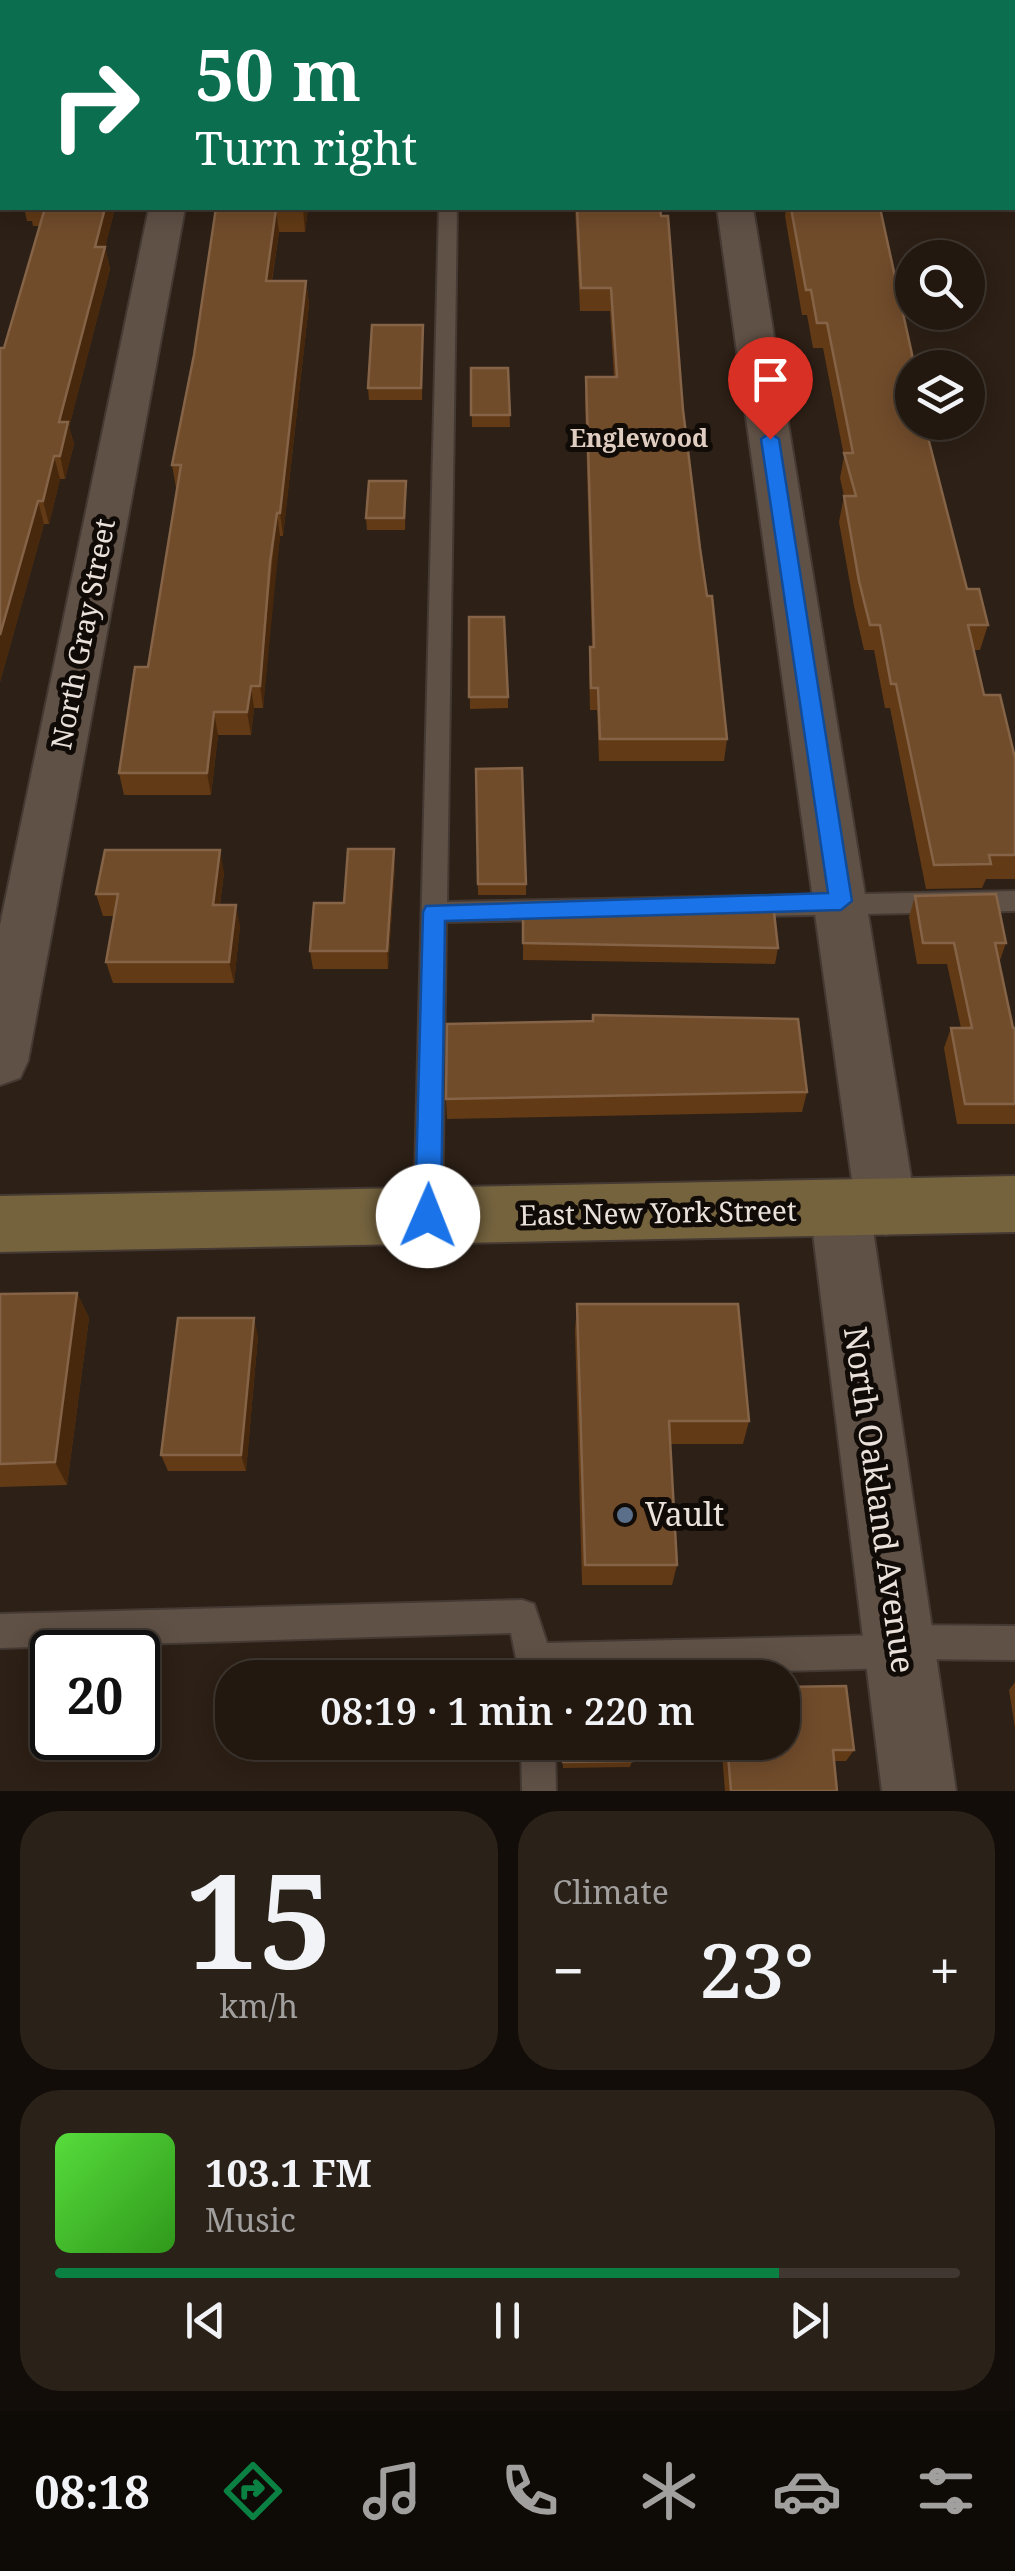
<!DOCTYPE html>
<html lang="en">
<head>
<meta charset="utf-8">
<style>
	body { margin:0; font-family:"Noto Serif",serif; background:#2a2119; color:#f1f3f6; height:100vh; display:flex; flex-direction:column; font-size:38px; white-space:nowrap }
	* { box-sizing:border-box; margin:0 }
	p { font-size:32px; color:#a2a09f }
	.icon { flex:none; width:55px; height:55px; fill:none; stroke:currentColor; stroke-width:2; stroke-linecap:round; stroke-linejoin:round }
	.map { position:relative; height:1791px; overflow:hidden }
	.panel { display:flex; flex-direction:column; gap:20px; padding:20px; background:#130d09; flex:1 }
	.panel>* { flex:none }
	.hud { position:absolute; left:0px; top:0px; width:1015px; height:210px; box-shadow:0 5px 25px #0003,0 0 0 2px #3f3730; background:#0b6e4f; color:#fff; overflow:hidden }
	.tools { position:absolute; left:895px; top:240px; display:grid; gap:20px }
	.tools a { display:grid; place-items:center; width:90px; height:90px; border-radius:50%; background:#221810; box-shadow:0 5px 25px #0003,0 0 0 2px #3f3730; font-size:50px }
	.speed { position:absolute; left:30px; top:1630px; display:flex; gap:20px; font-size:50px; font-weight:700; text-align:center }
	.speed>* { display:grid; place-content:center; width:130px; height:130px; border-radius:50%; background:#221810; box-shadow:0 5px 25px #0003,0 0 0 2px #3f3730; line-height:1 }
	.speed .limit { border:5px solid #111; border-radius:15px; background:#fff; color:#111 }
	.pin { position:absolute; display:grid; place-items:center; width:85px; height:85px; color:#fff; margin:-102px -42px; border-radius:50% 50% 50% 0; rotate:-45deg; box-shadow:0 0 10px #0007 }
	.pin .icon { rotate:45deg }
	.me { position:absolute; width:110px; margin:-55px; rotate:1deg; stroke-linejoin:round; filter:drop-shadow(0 0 8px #0008) }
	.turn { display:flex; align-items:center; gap:35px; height:210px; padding:0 30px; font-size:45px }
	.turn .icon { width:130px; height:130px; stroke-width:2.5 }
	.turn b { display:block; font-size:70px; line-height:85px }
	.big { font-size:75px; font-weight:600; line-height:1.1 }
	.panel .widget { flex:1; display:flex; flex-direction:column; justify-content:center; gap:15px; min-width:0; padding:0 35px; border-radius:40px; background:#2a2119 }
	.panel .dial { align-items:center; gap:0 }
	.dial b { font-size:130px; line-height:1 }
	.song { display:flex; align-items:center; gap:30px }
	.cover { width:120px; height:120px; border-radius:15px; background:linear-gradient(135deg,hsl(110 70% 55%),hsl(110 70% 35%)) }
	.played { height:10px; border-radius:5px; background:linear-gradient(90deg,#0b8043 80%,#3f3730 80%) }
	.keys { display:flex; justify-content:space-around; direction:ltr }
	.heat { display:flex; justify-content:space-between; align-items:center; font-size:55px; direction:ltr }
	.panel .tiles { flex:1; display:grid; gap:20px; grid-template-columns:1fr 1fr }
	.widget:last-child { grid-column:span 2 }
	.trip { position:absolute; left:215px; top:1660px; width:585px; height:100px; border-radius:40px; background:#221810; box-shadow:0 5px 25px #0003,0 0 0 2px #3f3730; font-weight:600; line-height:100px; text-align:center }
	.tab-bar { display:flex; height:160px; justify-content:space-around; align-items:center; background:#0e0a06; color:#a2a09f }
	.tab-bar .icon { width:70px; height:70px }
	.tab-bar .on { color:#0b8043 }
	.tab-bar b { font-size:45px; color:#f1f3f6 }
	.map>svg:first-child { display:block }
</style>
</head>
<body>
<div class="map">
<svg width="1015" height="1791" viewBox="0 0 1015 1791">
	<rect width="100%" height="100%" fill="#2d2016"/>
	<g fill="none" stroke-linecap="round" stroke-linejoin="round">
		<defs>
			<g id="lane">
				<rect x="1012" y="35" width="3" height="10"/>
				<path d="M2,54v11l-2,1v-11z"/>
				<rect x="0" y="79" width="2" height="10"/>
				<path d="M1012,176l3,1v16h-3z"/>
				<path d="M439,208h18l-10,694 568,-11v20l-569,11 -4,295 -4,9 -10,4 -10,-4 -4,-9z"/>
				<path d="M522,1600l12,4 13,39 339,-8 14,-10 115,1v34l-106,-1 -13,9 -376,10 -9,-45 -511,15v-34z"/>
				<path d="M521,1742h34l1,49h-34z"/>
			</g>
			<g id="street">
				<rect x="191" y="0" width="32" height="2"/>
				<path d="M687,0h32l1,2h-32z"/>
				<path d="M149,208h36l-157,853 -8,17 -20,7v-160z"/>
				<path d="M717,208h36l163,1000 -9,19 -21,8 -13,-5 83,561h-74l-72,-582 9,-19 21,-8 13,5z"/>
			</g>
			<path id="secondary" d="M1015,1176v56l-1015,20v-56z"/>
		</defs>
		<!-- lane casing -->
		<use href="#lane" stroke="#443933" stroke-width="4"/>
		<!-- street casing -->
		<use href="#street" stroke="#443933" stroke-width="4"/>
		<!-- secondary casing -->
		<use href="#secondary" stroke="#443933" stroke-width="4"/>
		<!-- lane -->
		<use href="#lane" fill="#605146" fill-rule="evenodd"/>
		<!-- street -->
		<use href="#street" fill="#605146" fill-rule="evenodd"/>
		<!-- secondary -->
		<use href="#secondary" fill="#75633e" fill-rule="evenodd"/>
	</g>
	<!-- wall -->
	<g fill="#623a16">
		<path d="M745,0h211l1,2h-212z"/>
		<path d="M24,208h91l-10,39 5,22 -41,158 5,17 -9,35h-5l-11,45h-5l-44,158 4,-334 36,-122h-7l-1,-5h-5z"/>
		<path d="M216,208h92l-3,24h-26l-7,49h34l3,23 -26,232h-3l-6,49 -11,123h-9l-3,27h-33l-7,60h-87l-5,-22 29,-106 29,-179h-1l-4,-23 22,-110z"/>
		<path d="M575,208h85l40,340 27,191 -3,22h-125l-2,-51h-7l-1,-40 1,-23h2l-7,-247 1,-23h28l-4,-66h-30z"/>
		<path d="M786,208h94l32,214 55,167 21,36 -8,25h-6l10,45 31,63v121h-29l-4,9 -56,1 -36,-181h-5l-11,-58h-10l-10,-44 -15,-84 5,-26 -4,-18 4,-22 -21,-108h-10l-6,-33h-5l-17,-99z"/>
		<path d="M423,325l-1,75h-53l-1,-12z"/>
		<path d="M471,368h37l2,59h-38z"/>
		<path d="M406,481l-1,49h-38l-1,-12z"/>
		<path d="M469,617l39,80v11l-38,1z"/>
		<path d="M476,769l50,115v11h-48z"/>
		<path d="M395,867l-7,102h-75l-3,-18 34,-48z"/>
		<path d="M224,872l-4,33 20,21 -6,57h-121l-7,-21 8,-46h-11l-7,-22z"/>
		<path d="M915,896l91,47 -7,20 14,65h2v96h-58l-13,-76 7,-20h10l-14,-64h-30l-8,-47z"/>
		<path d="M703,904l75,44 -3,16 -252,-4v-50l179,-1z"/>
		<path d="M593,1021l214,71 -5,20 -355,7 -1,-20z"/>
		<path d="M77,1293l12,25 -22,167 -67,2v-193z"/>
		<path d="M577,1304l172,117 -6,23h-73l7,121 -5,20h-90l-7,-255z"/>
		<path d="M258,1336l-12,135h-78l-7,-16z"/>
		<path d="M1015,1682v46l-6,-38z"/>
		<path d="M562,1742l70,19 -2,6 -67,1z"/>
		<path d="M721,1742h61l72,8 -8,11h-12l3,30h-112z"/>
	</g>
	<!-- shaded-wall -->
	<g fill="#47280d">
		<path d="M105,208h10l-10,39 5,22 -41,158 5,17 -9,35 -5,-23 -1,-34 36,-175z"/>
		<path d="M303,208h5l-3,24 -2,-23z"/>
		<path d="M276,209l3,23 -11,72 -2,-23z"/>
		<path d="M306,281l3,23 -26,232 -3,-23z"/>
		<path d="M54,456l6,23 -11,45 -6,-23z"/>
		<path d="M38,501l6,23 -44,158v-47z"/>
		<path d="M277,513l3,23 -17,172 -3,-22z"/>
		<path d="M251,686l3,22 -3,27 -4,-23z"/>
		<path d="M214,712l4,23 -7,60 -4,-22z"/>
		<path d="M394,849l1,18 -7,102 -1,-18z"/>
		<path d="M220,850l4,22 -7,54 -4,-21z"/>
		<path d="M236,905l4,21 -6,57 -5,-21z"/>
		<path d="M77,1293l12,25 -22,167 -12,-23z"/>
		<path d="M254,1318l4,18 -12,135 -5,-16z"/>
	</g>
	<!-- building -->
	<g fill="#714c2b" stroke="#846347" stroke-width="2.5">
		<path d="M238,0h92v2h-93z"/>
		<path d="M762,0h194l1,2h-194z"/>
		<path d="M45,208h60l-10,39h10l-46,175h9l-8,34h-6l-11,45h-5l-38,134v-287h4z"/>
		<path d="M216,208h87v1h-27l-10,72h40l-26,232h-3l-7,49 -10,124h-9l-4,26h-33l-7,61h-88l16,-106h13l33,-202h-9l22,-110z"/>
		<path d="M577,208h83l1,8h7l15,194 17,138 7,48h5l15,143h-127l-2,-51h-7l-1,-41h4l-8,-270h31l-6,-89h-30z"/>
		<path d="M791,208h89l35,160h-3v54h12l43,167h12l9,36h-20l16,70h16l15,63v97h-26l2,9 -57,1 -38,-181h-5l-11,-59h-10l-11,-44 -15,-85h12l-12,-43h9l-26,-130h-10l-6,-33h-5z"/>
		<path d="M372,325h51l-2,63h-53z"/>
		<path d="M471,368h37l2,47h-39z"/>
		<path d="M369,481h37l-2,37h-38z"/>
		<path d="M469,617h35l4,80h-39z"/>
		<path d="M522,768l4,116h-48l-2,-115z"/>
		<path d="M348,849h46l-7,102h-77l4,-48h30z"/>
		<path d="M105,850h115l-7,55h23l-7,57h-123l12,-68h-22z"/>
		<path d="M996,894l10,49h-11l18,85h2v76h-50l-14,-76h21l-18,-85h-31l-8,-47z"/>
		<path d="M773,903l5,45 -255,-5v-33l180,-1v-5z"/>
		<path d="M593,1015l205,4 9,73 -361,7 1,-75 146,-3z"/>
		<path d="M77,1293l-22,169 -55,2v-170z"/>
		<path d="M577,1304h161l11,117h-80l8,144h-92z"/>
		<path d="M178,1318h76l-13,137h-80z"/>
		<path d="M846,1686l8,64h-21l4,41h-106l-4,-49h55v-55z"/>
		<path d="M563,1742h68l1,19 -69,1z"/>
	</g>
	<!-- route -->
	<path fill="#1a73e8" stroke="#114b97" stroke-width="2.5" d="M770,433l9,6 73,462 -11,9 -396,11 -4,295 -4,9 -9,3 -9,-3 -4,-9 8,-304 3,-6 402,-13 -67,-454z"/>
	<!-- markers -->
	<circle fill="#5c6f8a" stroke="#110b07" stroke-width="4" cx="625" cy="1515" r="10"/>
	<g text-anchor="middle" stroke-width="10" stroke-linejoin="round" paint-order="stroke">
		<!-- far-neighbourhood labels -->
		<g font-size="25" font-weight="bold" fill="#dfcdc1" stroke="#110b07">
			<text x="639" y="447">Englewood</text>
		</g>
		<!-- street labels -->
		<g font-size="28" fill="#eae1db" stroke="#110b07">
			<text transform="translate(83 634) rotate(-79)" y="10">North Gray Street</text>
			<text transform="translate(658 1213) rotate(-1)" y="10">East New York Street</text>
		</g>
		<!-- near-street labels -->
		<g font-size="32" fill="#eae1db" stroke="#110b07">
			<text transform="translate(879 1500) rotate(82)" y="11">North Oakland Avenue</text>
		</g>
		<!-- near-poi labels -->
		<g font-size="32" fill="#eae1db" stroke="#110b07" text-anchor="start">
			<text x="645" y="1526">Vault</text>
		</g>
	</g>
</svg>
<div class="tools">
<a><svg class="icon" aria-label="search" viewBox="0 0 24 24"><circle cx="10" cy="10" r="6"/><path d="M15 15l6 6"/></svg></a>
<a><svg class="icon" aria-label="layers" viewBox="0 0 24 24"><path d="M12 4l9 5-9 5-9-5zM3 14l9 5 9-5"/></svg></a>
</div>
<div class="speed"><div class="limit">20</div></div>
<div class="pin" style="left:770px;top:439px;background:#d93025"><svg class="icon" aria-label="arrive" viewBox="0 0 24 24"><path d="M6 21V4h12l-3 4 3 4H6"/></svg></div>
<svg class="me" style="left:428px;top:1216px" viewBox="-20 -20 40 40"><circle r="19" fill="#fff"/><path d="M0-13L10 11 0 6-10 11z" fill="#1a73e8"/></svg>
<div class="trip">08:19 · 1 min · 220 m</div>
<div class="hud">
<div class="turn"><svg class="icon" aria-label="right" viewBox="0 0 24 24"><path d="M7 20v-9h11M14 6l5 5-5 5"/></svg><div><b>50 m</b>Turn right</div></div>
</div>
</div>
<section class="panel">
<div class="tiles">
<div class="widget dial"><b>15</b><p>km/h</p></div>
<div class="widget"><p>Climate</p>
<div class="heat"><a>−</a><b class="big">23°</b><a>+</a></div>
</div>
<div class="widget">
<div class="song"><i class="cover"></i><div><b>103.1 FM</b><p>Music</p></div></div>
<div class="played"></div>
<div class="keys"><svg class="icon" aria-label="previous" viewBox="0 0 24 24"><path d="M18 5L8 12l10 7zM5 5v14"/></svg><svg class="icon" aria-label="pause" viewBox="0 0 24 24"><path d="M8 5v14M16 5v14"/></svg><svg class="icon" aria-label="next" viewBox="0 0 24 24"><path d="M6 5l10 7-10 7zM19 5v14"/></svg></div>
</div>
</div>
</section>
<nav class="tab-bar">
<b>08:18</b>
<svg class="icon on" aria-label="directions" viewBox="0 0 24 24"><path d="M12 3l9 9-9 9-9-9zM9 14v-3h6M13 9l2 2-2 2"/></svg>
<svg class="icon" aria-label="music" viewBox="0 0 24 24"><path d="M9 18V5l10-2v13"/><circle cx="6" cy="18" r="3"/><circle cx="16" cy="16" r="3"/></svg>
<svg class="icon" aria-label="phone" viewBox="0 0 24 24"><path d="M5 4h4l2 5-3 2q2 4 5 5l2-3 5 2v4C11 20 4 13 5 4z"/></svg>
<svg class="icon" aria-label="climate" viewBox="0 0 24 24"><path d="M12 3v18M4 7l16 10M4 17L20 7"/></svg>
<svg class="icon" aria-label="car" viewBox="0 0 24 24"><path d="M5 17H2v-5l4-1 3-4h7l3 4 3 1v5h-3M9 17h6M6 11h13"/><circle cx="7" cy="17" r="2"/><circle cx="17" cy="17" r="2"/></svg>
<svg class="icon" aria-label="filters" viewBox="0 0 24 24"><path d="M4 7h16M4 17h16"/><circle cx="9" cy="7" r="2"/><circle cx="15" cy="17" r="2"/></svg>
</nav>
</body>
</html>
